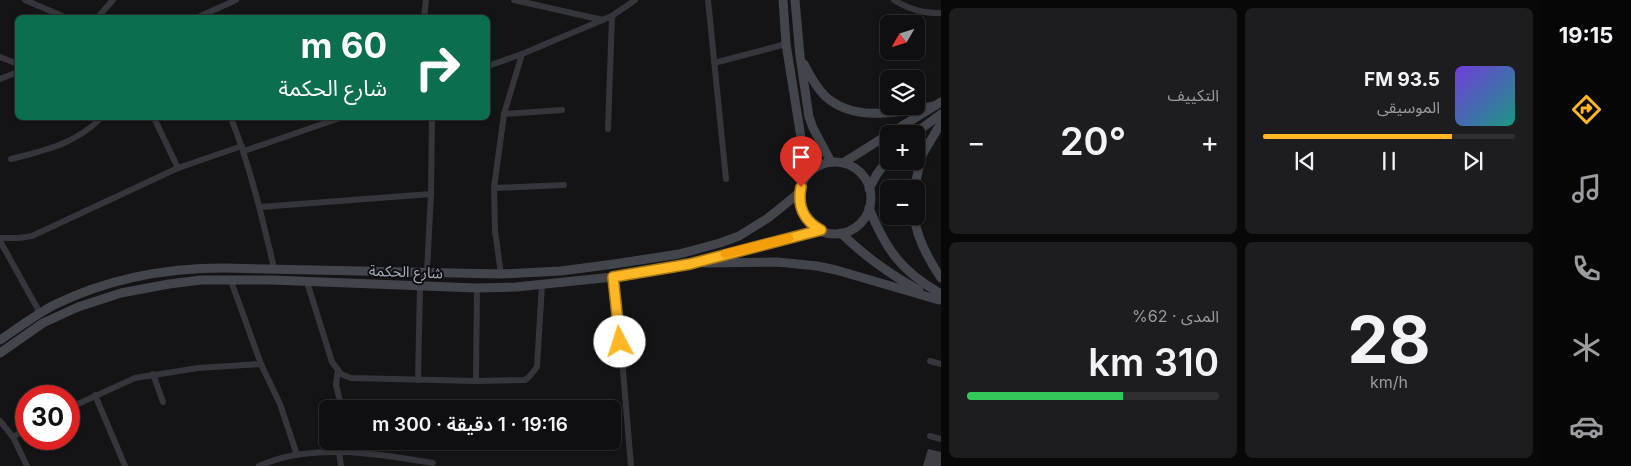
<!DOCTYPE html>
<html lang="ar">
<head>
<meta charset="utf-8">
<style>
	body { margin:0; font-family:Inter,"Noto Sans Arabic",sans-serif; background:#1d1d1f; color:#f1f3f6; direction:rtl; height:100vh; display:flex; flex-direction:column; font-size:19px; white-space:nowrap }
	* { box-sizing:border-box; margin:0 }
	p { font-size:16px; color:#9b9c9f }
	.icon { flex:none; width:28px; height:28px; fill:none; stroke:currentColor; stroke-width:2; stroke-linecap:round; stroke-linejoin:round }
	.map { position:relative; flex:1; overflow:hidden; direction:ltr }
	.panel { display:flex; flex-direction:column; gap:8px; padding:8px; background:#080809; width:600px }
	.panel>* { flex:none }
	.banner { position:absolute; left:15px; top:15px; width:475px; height:105px; border-radius:8px; box-shadow:0 1px 4px #0004,0 0 0 1px #2f2f31; direction:rtl; background:#0b6e4f; color:#fff; overflow:hidden }
	.needle { width:32px; rotate:231deg }
	.buttons { position:absolute; left:880px; top:15px; display:grid; gap:10px }
	.buttons a { display:grid; place-items:center; width:45px; height:45px; border-radius:8px; background:#0f0f11; box-shadow:0 1px 4px #0004,0 0 0 1px #2f2f31; font-size:25px }
	.speed { position:absolute; left:15px; top:385px; display:flex; gap:10px; font-size:25px; font-weight:700; text-align:center }
	.speed>* { display:grid; place-content:center; width:65px; height:65px; border-radius:50%; background:#0f0f11; box-shadow:0 1px 4px #0004,0 0 0 1px #2f2f31; line-height:1 }
	.speed .limit { border:8px solid #d22; background:#fff; color:#111 }
	.pin { position:absolute; display:grid; place-items:center; width:42px; height:42px; color:#fff; margin:-51px -21px; border-radius:50% 50% 50% 0; rotate:-45deg; box-shadow:0 0 5px #0007 }
	.pin .icon { rotate:45deg }
	.me { position:absolute; width:55px; margin:-28px; rotate:355deg; stroke-linejoin:round; filter:drop-shadow(0 0 4px #0008) }
	.turn { display:flex; align-items:center; gap:18px; height:105px; padding:0 20px; font-size:22px }
	.turn .icon { width:65px; height:65px; stroke-width:2.5 }
	.turn b { display:block; font-size:35px; line-height:42px }
	.big { font-size:38px; font-weight:600; line-height:1.1 }
	.panel .card { flex:1; display:flex; flex-direction:column; justify-content:center; gap:8px; min-width:0; padding:0 18px; border-radius:8px; background:#1d1d1f }
	.panel .dial { align-items:center; gap:0 }
	.dial b { font-size:65px; line-height:1 }
	.song { display:flex; align-items:center; gap:15px }
	.cover { width:60px; height:60px; border-radius:8px; background:linear-gradient(135deg,hsl(260 70% 55%),hsl(170 70% 35%)) }
	.played { height:5px; border-radius:2px; background:linear-gradient(90deg,#ffb824 75%,#2f2f31 75%) }
	.keys { display:flex; justify-content:space-around; direction:ltr }
	.heat { display:flex; justify-content:space-between; align-items:center; font-size:28px; direction:ltr }
	.charge { height:8px; border-radius:4px; background:linear-gradient(90deg,#34c759 62%,#2f2f31 0) }
	.panel .tiles { flex:1; display:grid; gap:8px; grid-template-columns:repeat(2,1fr) }
	.trip { position:absolute; left:319px; top:400px; width:302px; height:50px; border-radius:8px; background:#0f0f11; box-shadow:0 1px 4px #0004,0 0 0 1px #2f2f31; font-weight:600; line-height:50px; text-align:center; direction:rtl }
	main { display:flex; flex:1; min-height:0 }
	.menu { display:flex; flex-direction:column; width:90px; justify-content:space-around; align-items:center; background:#060607; color:#9b9c9f }
	.menu .icon { width:35px; height:35px }
	.menu .current { color:#ffb824 }
	.menu b { font-size:22px; color:#f1f3f6 }
	.map>svg:first-child { display:block }
</style>
</head>
<body>
<main>
<nav class="menu">
<b>19:15</b>
<svg class="icon current" aria-label="directions" viewBox="0 0 24 24"><path d="M12 3l9 9-9 9-9-9zM9 14v-3h6M13 9l2 2-2 2"/></svg>
<svg class="icon" aria-label="music" viewBox="0 0 24 24"><path d="M9 18V5l10-2v13"/><circle cx="6" cy="18" r="3"/><circle cx="16" cy="16" r="3"/></svg>
<svg class="icon" aria-label="phone" viewBox="0 0 24 24"><path d="M5 4h4l2 5-3 2q2 4 5 5l2-3 5 2v4C11 20 4 13 5 4z"/></svg>
<svg class="icon" aria-label="climate" viewBox="0 0 24 24"><path d="M12 3v18M4 7l16 10M4 17L20 7"/></svg>
<svg class="icon" aria-label="car" viewBox="0 0 24 24"><path d="M5 17H2v-5l4-1 3-4h7l3 4 3 1v5h-3M9 17h6M6 11h13"/><circle cx="7" cy="17" r="2"/><circle cx="17" cy="17" r="2"/></svg>
</nav>
<section class="panel">
<div class="tiles">
<div class="card">
<div class="song"><i class="cover"></i><div><b>93.5 FM</b><p>الموسيقى</p></div></div>
<div class="played"></div>
<div class="keys"><svg class="icon" aria-label="previous" viewBox="0 0 24 24"><path d="M18 5L8 12l10 7zM5 5v14"/></svg><svg class="icon" aria-label="pause" viewBox="0 0 24 24"><path d="M8 5v14M16 5v14"/></svg><svg class="icon" aria-label="next" viewBox="0 0 24 24"><path d="M6 5l10 7-10 7zM19 5v14"/></svg></div>
</div>
<div class="card"><p>التكييف</p>
<div class="heat"><a>−</a><b class="big">20°</b><a>+</a></div>
</div>
<div class="card dial"><b>28</b><p>km/h</p></div>
<div class="card"><p>المدى · 62%</p><b class="big">310 km</b><div class="charge"></div></div>
</div>
</section>
<div class="map">
<svg width="941" height="466" viewBox="0 0 941 466">
	<rect width="100%" height="100%" fill="#141417"/>
	<!-- building -->
	<path fill="#3e3f44" d="M928,449l13,3v14h-18z"/>
	<g fill="none" stroke-linecap="round" stroke-linejoin="round">
		<!-- street -->
		<g stroke="#35363c" stroke-width="6">
			<path d="M25,0l42,18"/>
			<path d="M514,0l89,20"/>
			<path d="M708,0l18,179"/>
			<path d="M894,0c16,10 29,13 47,13"/>
			<path d="M97,18l16,-18"/>
			<path d="M196,18l40,-18"/>
			<path d="M424,18l2,-18"/>
			<path d="M0,57l18,7"/>
			<path d="M714,63l72,-19"/>
			<path d="M488,66l34,-12 90,-38 23,-16"/>
			<path d="M0,79l18,-7"/>
			<path d="M504,114l58,-4"/>
			<path d="M154,118l24,50"/>
			<path d="M231,118c19,48 31,99 43,150"/>
			<path d="M608,129l4,-113"/>
			<path d="M244,151l96,-33"/>
			<path d="M11,159c35,-9 64,-15 90,-41"/>
			<path d="M494,188l70,-3"/>
			<path d="M260,207l171,-13"/>
			<path d="M0,238h19l13,-2 146,-68 64,-22"/>
			<path d="M0,241l40,72"/>
			<path d="M427,271l4,-77 1,-76"/>
			<path d="M501,274l-6,-43 -1,-43 10,-74 18,-60"/>
			<path d="M613,277l6,46 12,143"/>
			<path d="M231,281l30,83 19,40 17,51"/>
			<path d="M307,282l25,80 9,12 10,4 125,3 49,-1 4,-3 8,-10 5,-83"/>
			<path d="M930,361l11,3"/>
			<path d="M338,370l-2,15 6,24"/>
			<path d="M153,374l10,28"/>
			<path d="M418,380l2,-94"/>
			<path d="M476,381l1,-93"/>
			<path d="M95,395l30,71"/>
			<path d="M69,408l66,-30 63,-10 63,-4"/>
			<path d="M0,421l13,16 14,29"/>
			<path d="M930,436l11,3"/>
			<path d="M13,437l13,-8"/>
			<path d="M352,441l4,11"/>
			<path d="M339,452l2,14"/>
			<path d="M259,466c52,-24 120,-12 174,-3"/>
		</g>
		<!-- secondary -->
		<g stroke="#43454c" stroke-width="9">
			<path d="M783,0l3,44 21,131"/>
			<path d="M795,0l5,56 9,61 4,11 18,34"/>
			<path d="M804,64c6,12 12,23 21,32 29,27 74,16 109,10"/>
			<path d="M889,134l52,-32"/>
			<path d="M914,134l27,-20"/>
			<circle cx="835" cy="198" r="36"/>
			<path d="M843,163l46,-29"/>
			<path d="M869,189l8,-15 12,-16"/>
			<path d="M914,189l8,-34 19,-32"/>
			<path d="M869,208c17,42 32,63 72,86"/>
			<path d="M914,216c3,23 14,43 27,62"/>
			<path d="M841,233c21,21 51,43 78,57"/>
			<path d="M705,263l72,-1 40,4 19,4 103,30"/>
			<path d="M0,340c18,-12 35,-25 54,-35 53,-26 112,-37 170,-37l277,6 60,-3 53,-7 65,-10 41,-11 19,-7 29,-18 31,-25"/>
			<path d="M0,353l43,-30 35,-16 43,-14 48,-9 32,-4h70l206,8 39,-1 97,-10 59,-9 149,-38"/>
		</g>
	</g>
	<g fill="none" stroke-linecap="round" stroke-linejoin="round">
		<defs>
			<path id="route" d="M620,342l-7,-65 77,-13 131,-34c-17,-9 -24,-24 -20,-43"/>
		</defs>
		<!-- route casing -->
		<use href="#route" stroke="#a67817" stroke-width="12"/>
		<!-- route -->
		<use href="#route" stroke="#ffb824" stroke-width="9"/>
		<!-- slow -->
		<path stroke="#f59e0b" stroke-width="9" d="M725,254l64,-16"/>
	</g>
	<g text-anchor="middle" stroke-width="4" stroke-linejoin="round" paint-order="stroke">
		<!-- street labels -->
		<g font-size="15" fill="#a5abb8" stroke="#0f0f12">
			<text transform="translate(406 272) rotate(2)" y="5">شارع الحكمة</text>
		</g>
	</g>
</svg>
<div class="buttons">
<a><svg class="needle" viewBox="-14 -14 28 28"><path d="M0-13l5 13h-10z" fill="#e53935"/><path d="M0 13l5-13h-10z" fill="#9b9c9f"/></svg></a>
<a><svg class="icon" aria-label="layers" viewBox="0 0 24 24"><path d="M12 4l9 5-9 5-9-5zM3 14l9 5 9-5"/></svg></a>
<a>+</a>
<a>−</a>
</div>
<div class="speed"><div class="limit">30</div></div>
<div class="pin" style="left:801px;top:187px;background:#d93025"><svg class="icon" aria-label="arrive" viewBox="0 0 24 24"><path d="M6 21V4h12l-3 4 3 4H6"/></svg></div>
<svg class="me" style="left:620px;top:342px" viewBox="-20 -20 40 40"><circle r="19" fill="#fff"/><path d="M0-13L10 11 0 6-10 11z" fill="#ffb824"/></svg>
<div class="trip">19:16 · 1 دقيقة · 300 m</div>
<div class="banner">
<div class="turn"><svg class="icon" aria-label="right" viewBox="0 0 24 24"><path d="M7 20v-9h11M14 6l5 5-5 5"/></svg><div><b>60 m</b>شارع الحكمة</div></div>
</div>
</div>
</main>
</body>
</html>
